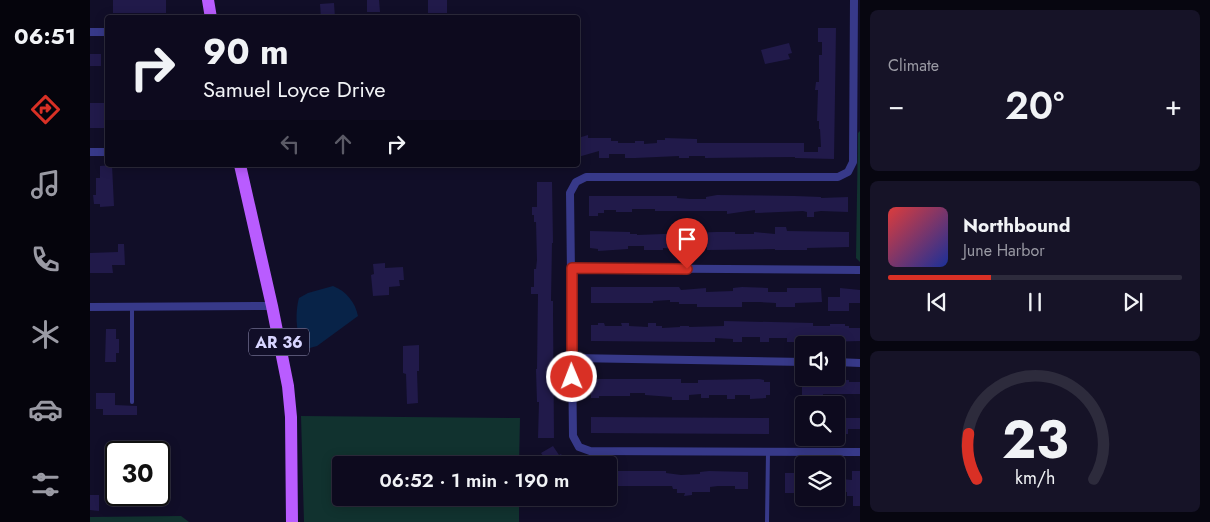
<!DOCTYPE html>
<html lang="en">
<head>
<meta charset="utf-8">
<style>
	body { margin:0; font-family:Jost,sans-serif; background:#161327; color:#f1f3f6; height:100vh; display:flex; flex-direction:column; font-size:19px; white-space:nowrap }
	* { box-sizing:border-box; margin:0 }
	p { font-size:16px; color:#9a9aa4 }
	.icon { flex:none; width:28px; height:28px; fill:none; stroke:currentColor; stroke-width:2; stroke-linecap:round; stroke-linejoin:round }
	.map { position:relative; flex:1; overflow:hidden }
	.details { display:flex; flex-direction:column; gap:10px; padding:10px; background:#070610; width:350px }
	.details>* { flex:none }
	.banner { position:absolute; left:15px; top:15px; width:475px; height:152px; border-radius:5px; box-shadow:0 2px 12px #0003,0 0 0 1px #2d2b3c; background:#0d0a1e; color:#f1f3f6; overflow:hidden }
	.fabs { position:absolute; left:705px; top:336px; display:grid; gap:10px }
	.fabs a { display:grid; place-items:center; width:50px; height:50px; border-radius:5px; background:#0d0a1e; box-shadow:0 2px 12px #0003,0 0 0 1px #2d2b3c; font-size:25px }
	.speed { position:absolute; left:15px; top:441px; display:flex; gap:10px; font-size:25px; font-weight:700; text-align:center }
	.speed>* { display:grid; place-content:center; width:65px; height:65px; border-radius:50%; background:#0d0a1e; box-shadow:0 2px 12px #0003,0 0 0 1px #2d2b3c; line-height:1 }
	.speed .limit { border:2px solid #111; border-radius:8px; background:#fff; color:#111 }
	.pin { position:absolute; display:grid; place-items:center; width:42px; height:42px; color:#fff; margin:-51px -21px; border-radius:50% 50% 50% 0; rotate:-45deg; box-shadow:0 0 5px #0007 }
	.pin .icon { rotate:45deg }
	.me { position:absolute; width:55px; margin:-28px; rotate:359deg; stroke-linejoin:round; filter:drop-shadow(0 0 4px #0008) }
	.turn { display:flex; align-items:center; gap:18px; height:105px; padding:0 15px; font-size:22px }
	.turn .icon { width:65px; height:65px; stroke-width:2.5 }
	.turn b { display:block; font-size:35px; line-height:42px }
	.lanes { display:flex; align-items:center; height:48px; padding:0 15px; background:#0003; justify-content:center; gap:25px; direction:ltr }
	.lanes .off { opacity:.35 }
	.big { font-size:38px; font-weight:600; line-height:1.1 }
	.details .widget { flex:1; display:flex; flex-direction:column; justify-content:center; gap:8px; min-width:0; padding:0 18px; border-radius:8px; background:#161327 }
	.details .dial { align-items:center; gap:0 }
	.dial svg { height:130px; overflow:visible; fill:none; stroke:#2d2b3c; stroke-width:7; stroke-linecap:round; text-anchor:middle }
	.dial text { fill:#f1f3f6; stroke:none }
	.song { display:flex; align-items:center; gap:15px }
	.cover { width:60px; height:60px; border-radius:8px; background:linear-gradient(135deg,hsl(0 70% 55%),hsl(230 70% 35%)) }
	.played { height:5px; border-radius:2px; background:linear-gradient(90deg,#d93025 35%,#2d2b3c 35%) }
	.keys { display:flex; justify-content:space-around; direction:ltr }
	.heat { display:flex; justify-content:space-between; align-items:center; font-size:28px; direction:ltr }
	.trip { position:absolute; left:242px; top:456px; width:285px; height:50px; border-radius:5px; background:#0d0a1e; box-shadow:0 2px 12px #0003,0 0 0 1px #2d2b3c; font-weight:600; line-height:50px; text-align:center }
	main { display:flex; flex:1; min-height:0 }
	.tab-bar { display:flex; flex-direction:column; width:90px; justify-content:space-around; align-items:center; background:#05040c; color:#9a9aa4 }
	.tab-bar .icon { width:35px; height:35px }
	.tab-bar .selected { color:#d93025 }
	.tab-bar b { font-size:22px; color:#f1f3f6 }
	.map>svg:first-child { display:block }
</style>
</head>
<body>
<main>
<nav class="tab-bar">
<b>06:51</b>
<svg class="icon selected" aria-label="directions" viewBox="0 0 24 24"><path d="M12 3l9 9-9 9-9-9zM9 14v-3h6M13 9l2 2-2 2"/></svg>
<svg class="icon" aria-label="music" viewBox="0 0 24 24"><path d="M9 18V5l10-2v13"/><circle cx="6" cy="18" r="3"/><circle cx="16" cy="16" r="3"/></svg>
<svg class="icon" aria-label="phone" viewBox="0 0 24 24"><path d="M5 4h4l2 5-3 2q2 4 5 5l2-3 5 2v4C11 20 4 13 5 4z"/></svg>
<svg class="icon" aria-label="climate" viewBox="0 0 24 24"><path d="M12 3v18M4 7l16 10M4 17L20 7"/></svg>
<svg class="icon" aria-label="car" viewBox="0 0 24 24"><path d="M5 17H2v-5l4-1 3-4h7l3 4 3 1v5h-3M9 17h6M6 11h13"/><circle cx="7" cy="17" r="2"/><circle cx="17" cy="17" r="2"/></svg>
<svg class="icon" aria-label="filters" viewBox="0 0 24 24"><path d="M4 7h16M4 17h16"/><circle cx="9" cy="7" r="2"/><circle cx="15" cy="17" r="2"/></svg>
</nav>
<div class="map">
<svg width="770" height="522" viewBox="0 0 770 522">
	<rect width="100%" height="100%" fill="#110e28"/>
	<!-- green -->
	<g fill="#11322f">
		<path d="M770,131v131l-4,-4 2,-125z"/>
		<path d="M211,416l219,2 -1,47h-178v33h178v24h-215z"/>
		<path d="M91,516l8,6h-99v-5z"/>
	</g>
	<!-- water -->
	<path fill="#082348" d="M243,286c13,5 22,16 25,30l-41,30 -11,3c-11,-12 -11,-37 -7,-51l9,-5z"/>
	<!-- building -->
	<g fill="#211a4a">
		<rect x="23" y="0" width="53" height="13"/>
		<path d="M277,0h12l1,12h-13z"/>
		<rect x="338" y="0" width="19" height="13"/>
		<path d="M244,3l1,15h-14l-1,-14z"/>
		<path d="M728,28h18l-2,131 -39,-1v-1l-90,1v-2h-16v2h-10v-2l-44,2h-10v-4h-16v4h-10v-7l-21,6v-19l10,-3v3h23v3h7v2h17v-2h9v3l13,-1v-3h8v-2l32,1v4h107v9h14v-5h3l-1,-18h-1v-8h-2l1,-31h-3l1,-8h3v-27h3v-13h-4z"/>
		<path d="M699,43l3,10 -4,1 2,5 -25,5 -4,-14z"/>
		<rect x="0" y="54" width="11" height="12"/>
		<path d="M0,103h18v16h-3v9h-15z"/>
		<path d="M22,165l2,41 -14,1v-3h-6l-1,-9h3v-17h4v-12z"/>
		<path d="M447,182h15l1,61h-1l-1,58h2v12l1,125h-16l1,-36h-2l-1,-33h1l1,-75h-7v-7h3v-18h2l1,-9 -1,-38h-2v-7h-2v-8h5z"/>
		<path d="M627,195l78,1 26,1v1l27,-1v15l-27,-1 -7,1v5h-7v-5l-4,-1 -48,2v-3l-28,4v-3h-72v-2h-23v3h-16v-2h-12v3h-6v3h-9v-20h88v2l13,1h16v-2z"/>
		<path d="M685,227h11l1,4 62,1v15l-42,1v2h-32v-1l-68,1v-3h-18v3l-26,-2v2h-19v-4h-16v3l-30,2v-2l-8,-1v-17l40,1v2h7v1l79,-3h19v2h19v-2l21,2z"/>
		<path d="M28,244h6l1,21h-13l1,8h-23v-20l28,-1z"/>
		<path d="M295,263v5l18,-1 1,13h-5l1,6 -11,1v8l-16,1 -2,-21 3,-1 -1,-10z"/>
		<path d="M501,287h88l2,3 25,-2v4l27,-1v-3l9,-1 26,1v4h19v-4h34l1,14 -27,1v4h-19v-4l-16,-1h-18v5h-45v-3h-18v-2h-9v-2l-17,1v2h-62z"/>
		<path d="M750,288l20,2v13h-11v8h-21v-14h12z"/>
		<path d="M634,321l89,2v3h17v-2h15v2h4v2h11v13l-38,1 -26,-1v1h-9v-4h-18v4h-9v-5h-18v5h-9v-3l-18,-1v4h-11l-113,-1v-16h7v-2h6l1,3h17l-1,-3h8v3l19,1v-4h8v3h6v2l18,-1v-1h9v1l35,-1z"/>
		<path d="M16,329h10v10h3v14h-3v9h-11z"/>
		<path d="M329,345v26h-2l1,32 -11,1 -1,-30 -3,-1v-27z"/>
		<path d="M507,379h84v4h17v-3l61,-1 5,1v2h6v13h-4v3l-16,1v-4h-15v4h-8v-4h-18v3h-8v-4l-12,1v5h-17v-3l-27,-2v-2h-15v3h-31v2h-8v-17h6z"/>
		<path d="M759,380v2h11v12h-37v4h-19v-2h-2v-15z"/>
		<path d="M6,393h19v12l22,1v9h-34v-6h-7z"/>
		<path d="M501,417l178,1v16l-178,-1z"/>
		<path d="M746,418h24v11h-12v5h-12z"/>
		<path d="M24,440h12v12h-13z"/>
		<path d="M463,446l6,9 2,-1 5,8 -4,3h-14l-3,-4 1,-1 -5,-7z"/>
		<path d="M519,471h57v2l15,2 19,-1v-2l9,-1 39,1v17h-13v-3h-17l-8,1v5h-18v3l-8,1 1,-3h-8v-4h-4l-1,-3h-63z"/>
		<path d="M762,471h8v35h-7v-10h-6v-4h-6v-13l11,1z"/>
		<path d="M695,473h19v16h-10v4h-9z"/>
		<path d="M0,495h9v16l-9,-1z"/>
	</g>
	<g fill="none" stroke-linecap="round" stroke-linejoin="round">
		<!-- path -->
		<path stroke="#2abead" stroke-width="1" stroke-dasharray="2.5 4" stroke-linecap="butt" d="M16,119l2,8"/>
		<!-- service -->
		<g stroke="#373989" stroke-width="4">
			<path d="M42,307v95"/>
			<path d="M677,522l1,-70"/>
		</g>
		<!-- minor -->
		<g stroke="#373989" stroke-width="8">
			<path d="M764,0l-1,162 -5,10 -10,5h-252l-10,5 -6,11 3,243 6,11 11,4 270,1"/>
			<path d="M0,32h18"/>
			<path d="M0,152h18"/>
			<path d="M482,268l288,2"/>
			<path d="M0,307l182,-1"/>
			<path d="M482,358l232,4"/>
			<path d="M746,362l24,1"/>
		</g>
		<!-- primary -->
		<g stroke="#b95cff" stroke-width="12">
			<path d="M118,0l3,18"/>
			<path d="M150,165l32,141 16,80 3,31 1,105"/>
		</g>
	</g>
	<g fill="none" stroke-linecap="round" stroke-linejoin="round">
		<defs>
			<path id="route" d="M482,377v-109l115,1"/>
		</defs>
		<!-- route casing -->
		<use href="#route" stroke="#8d1f18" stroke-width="12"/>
		<!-- route -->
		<use href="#route" stroke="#d93025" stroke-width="9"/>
	</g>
	<g text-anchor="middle" stroke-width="5" stroke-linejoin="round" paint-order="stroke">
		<!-- shield labels -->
		<rect fill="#110e28" stroke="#9c99be" stroke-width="1" x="159" y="328.5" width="60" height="27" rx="4"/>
		<g font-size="16" font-weight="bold" fill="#d8d5ff">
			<text x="189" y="348">AR 36</text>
		</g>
	</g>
</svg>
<div class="fabs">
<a><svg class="icon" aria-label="sound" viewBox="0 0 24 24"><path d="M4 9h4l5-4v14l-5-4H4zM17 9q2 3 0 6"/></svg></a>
<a><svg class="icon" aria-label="search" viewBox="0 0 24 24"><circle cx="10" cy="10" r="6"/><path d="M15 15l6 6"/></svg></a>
<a><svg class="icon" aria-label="layers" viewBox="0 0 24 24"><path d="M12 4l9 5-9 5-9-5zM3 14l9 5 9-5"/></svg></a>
</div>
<div class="speed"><div class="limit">30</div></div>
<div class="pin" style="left:597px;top:269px;background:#d93025"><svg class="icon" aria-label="arrive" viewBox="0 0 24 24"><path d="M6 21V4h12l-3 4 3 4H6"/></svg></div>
<svg class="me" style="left:482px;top:377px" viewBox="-20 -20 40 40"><circle r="17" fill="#d93025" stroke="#fff" stroke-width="3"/><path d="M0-11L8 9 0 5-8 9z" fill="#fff"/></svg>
<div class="trip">06:52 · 1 min · 190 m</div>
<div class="banner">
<div class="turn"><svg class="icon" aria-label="right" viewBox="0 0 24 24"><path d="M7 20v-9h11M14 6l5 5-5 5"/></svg><div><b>90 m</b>Samuel Loyce Drive</div></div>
<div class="lanes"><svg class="icon off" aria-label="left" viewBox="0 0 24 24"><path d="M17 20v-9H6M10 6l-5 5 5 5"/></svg><svg class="icon off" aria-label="ahead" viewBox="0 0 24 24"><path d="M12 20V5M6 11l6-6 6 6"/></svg><svg class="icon" aria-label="right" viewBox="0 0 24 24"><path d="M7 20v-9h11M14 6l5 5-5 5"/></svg></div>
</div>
</div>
<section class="details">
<div class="widget"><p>Climate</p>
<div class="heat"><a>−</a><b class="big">20°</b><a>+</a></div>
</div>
<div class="widget">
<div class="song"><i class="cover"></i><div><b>Northbound</b><p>June Harbor</p></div></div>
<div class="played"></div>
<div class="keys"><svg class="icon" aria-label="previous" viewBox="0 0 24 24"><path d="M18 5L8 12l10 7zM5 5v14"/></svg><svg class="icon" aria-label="pause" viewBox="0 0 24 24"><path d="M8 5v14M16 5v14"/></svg><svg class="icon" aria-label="next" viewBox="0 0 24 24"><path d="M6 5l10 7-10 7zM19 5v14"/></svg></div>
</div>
<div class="widget dial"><svg viewBox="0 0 100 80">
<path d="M14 69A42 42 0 1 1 86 69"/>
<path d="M14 69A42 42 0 0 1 9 41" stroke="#d93025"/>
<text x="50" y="56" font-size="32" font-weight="700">23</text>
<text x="50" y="72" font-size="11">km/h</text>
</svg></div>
</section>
</main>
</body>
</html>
